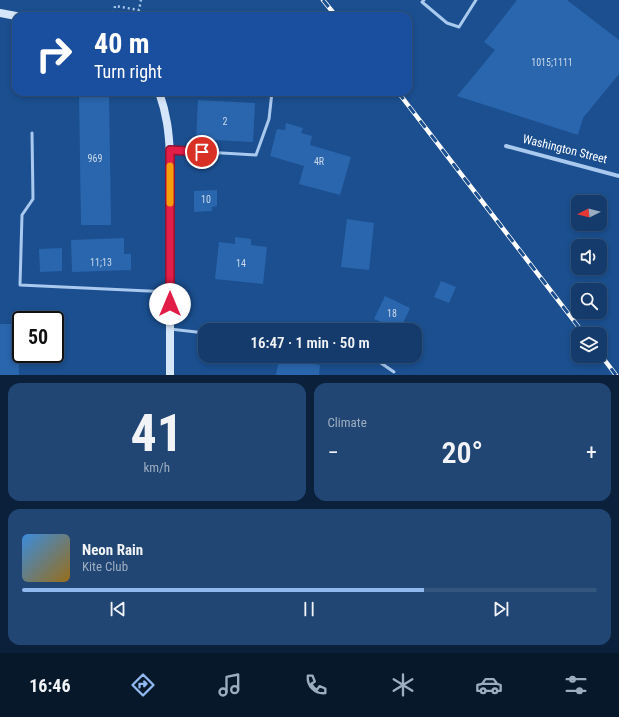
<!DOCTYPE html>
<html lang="en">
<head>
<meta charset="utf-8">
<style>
	body { margin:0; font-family:"Roboto Condensed",sans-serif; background:#214673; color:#f1f3f6; height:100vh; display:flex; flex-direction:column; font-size:15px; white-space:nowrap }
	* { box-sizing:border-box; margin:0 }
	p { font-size:13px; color:#9dadc1 }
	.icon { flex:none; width:22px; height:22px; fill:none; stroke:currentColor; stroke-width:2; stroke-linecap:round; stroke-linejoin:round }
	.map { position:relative; height:375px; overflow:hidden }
	.drawer { display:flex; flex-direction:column; gap:8px; padding:8px; background:#0b203b; flex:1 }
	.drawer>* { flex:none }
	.banner { position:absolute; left:12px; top:12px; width:400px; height:84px; border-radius:12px; box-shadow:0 2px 6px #0003,0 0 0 1px #33557e; background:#1a4fa0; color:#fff; overflow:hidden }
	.needle { width:26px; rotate:264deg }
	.controls { position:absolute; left:571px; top:195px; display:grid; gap:8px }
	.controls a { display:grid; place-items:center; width:36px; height:36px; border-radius:8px; background:#143b6b; box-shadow:0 2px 6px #0003,0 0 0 1px #33557e; font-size:20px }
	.speed { position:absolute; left:12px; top:311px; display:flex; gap:8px; font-size:20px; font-weight:700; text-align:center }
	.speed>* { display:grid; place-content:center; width:52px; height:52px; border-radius:50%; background:#143b6b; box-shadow:0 2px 6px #0003,0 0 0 1px #33557e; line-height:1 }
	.speed .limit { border:2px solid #111; border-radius:6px; background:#fff; color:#111 }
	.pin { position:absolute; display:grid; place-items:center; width:34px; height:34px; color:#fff; margin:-17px; border:2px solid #fff; border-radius:50%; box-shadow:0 1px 4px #0007 }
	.me { position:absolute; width:44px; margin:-22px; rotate:0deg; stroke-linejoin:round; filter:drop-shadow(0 0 3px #0008) }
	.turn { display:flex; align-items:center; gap:14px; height:84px; padding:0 16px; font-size:18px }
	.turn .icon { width:52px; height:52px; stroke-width:2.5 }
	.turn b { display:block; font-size:28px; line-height:34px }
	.big { font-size:30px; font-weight:600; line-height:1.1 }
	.drawer .tile { flex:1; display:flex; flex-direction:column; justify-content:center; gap:6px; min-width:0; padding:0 14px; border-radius:12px; background:#214673 }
	.drawer .dial { align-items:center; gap:0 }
	.dial b { font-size:52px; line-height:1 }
	.song { display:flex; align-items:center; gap:12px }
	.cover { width:48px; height:48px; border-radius:6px; background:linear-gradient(135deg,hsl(210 70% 55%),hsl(40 70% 35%)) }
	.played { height:4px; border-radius:2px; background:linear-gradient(90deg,#90b9f0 70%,#33557e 70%) }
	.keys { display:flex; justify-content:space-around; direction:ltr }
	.heat { display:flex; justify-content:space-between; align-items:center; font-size:22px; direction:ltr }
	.drawer .tiles { flex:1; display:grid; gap:8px; grid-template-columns:1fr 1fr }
	.tile:last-child { grid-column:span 2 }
	.trip { position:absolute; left:198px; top:323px; width:224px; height:40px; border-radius:12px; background:#143b6b; box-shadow:0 2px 6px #0003,0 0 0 1px #33557e; font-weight:600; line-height:40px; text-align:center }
	.tabs { display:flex; height:64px; justify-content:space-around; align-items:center; background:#08182b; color:#9dadc1 }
	.tabs .icon { width:28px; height:28px }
	.tabs .current { color:#90b9f0 }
	.tabs b { font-size:18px; color:#f1f3f6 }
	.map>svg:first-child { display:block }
</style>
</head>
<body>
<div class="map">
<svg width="619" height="375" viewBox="0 0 619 375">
	<rect width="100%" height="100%" fill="#1b4f8f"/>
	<!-- building -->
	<g fill="#2a66ad">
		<path d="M517,0h50l52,40v34l-36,44 -5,17 -121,-39 38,-46 -11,-8z"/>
		<path d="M79,92h30l2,133h-30z"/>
		<path d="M198,100l57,3 -2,39 -57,-3z"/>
		<path d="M286,123l17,5 -2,5 11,3 -2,9 41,12 -11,38 -41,-11 5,-18 -34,-10 7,-27 8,1z"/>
		<path d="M217,190v16l-5,1v4l-18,1v-21z"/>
		<path d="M347,219l27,4 -5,47 -28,-3z"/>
		<path d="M235,237l16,2v6l16,2 -4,37 -48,-5 4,-37 16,2z"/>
		<path d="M124,238v16h7v16l-59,2 -1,-32z"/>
		<path d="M62,248v23l-22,1 -1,-23z"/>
		<path d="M441,281l15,6 -7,16 -15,-6z"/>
		<path d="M385,296l25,12 -10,22 -26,-11z"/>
		<path d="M0,324h21v30h15v2l-17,1v18h-19z"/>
		<path d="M279,359l41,6 -1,10h-43z"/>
	</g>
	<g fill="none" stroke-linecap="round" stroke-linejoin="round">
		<!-- path -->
		<path stroke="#a9c9ee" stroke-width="2.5" stroke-dasharray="2 3" stroke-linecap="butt" d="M114,13l1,-7 24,4 2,-10"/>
		<!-- service -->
		<g stroke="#a9c9ee" stroke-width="3">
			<path d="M424,0l-2,2 25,21 12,4 17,-27"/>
			<path d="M32,133l1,66 -11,16 -2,70 150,7"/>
			<path d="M171,150l85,5 13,-36 3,-27"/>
			<path d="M170,329l35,4"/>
			<path d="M365,356l13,5 16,11"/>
		</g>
		<!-- minor -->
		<path stroke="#a9c9ee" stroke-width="4" d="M506,146l113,30"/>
		<!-- secondary -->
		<g stroke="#d6e6fa" stroke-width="8">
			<path d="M0,13l16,3"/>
			<path d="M159,92c8,23 10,40 11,64v219"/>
		</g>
		<defs>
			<g id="rail">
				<path d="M323,0l13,16"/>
				<path d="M398,92l186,242"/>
				<path d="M600,354l16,21"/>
			</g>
		</defs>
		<!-- rail casing -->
		<use href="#rail" stroke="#fff" stroke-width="4.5"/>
		<!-- rail -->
		<use href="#rail" stroke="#1b4f8f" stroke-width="3" stroke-dasharray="9" stroke-linecap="butt"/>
	</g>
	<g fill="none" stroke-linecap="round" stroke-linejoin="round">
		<defs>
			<path id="route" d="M170,304v-154l32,2"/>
		</defs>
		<!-- route casing -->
		<use href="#route" stroke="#92132f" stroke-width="10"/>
		<!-- route -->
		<use href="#route" stroke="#e11d48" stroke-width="7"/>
		<!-- slow -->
		<path stroke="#f59e0b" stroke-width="7" d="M170,166v37"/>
	</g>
	<g text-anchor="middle" stroke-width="4" stroke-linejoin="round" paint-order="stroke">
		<!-- number labels -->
		<g font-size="10" fill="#cad9ea">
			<text x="552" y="66">1015;1111</text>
			<text x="225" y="125">2</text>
			<text x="95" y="162">969</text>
			<text x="319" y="165">4R</text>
			<text x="206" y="203">10</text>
			<text x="101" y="266">11;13</text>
			<text x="241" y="267">14</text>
			<text x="392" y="317">18</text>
		</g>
		<!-- street labels -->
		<g font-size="12" fill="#fff" stroke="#1b4f8f">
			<text transform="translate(565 149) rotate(14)" y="4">Washington Street</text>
		</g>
	</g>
</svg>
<div class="controls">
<a><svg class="needle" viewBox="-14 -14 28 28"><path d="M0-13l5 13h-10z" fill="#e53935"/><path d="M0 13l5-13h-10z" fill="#9dadc1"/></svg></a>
<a><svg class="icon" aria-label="sound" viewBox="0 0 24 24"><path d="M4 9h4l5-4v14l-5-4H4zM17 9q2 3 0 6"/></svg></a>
<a><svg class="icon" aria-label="search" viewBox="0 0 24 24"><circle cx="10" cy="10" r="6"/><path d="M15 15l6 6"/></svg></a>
<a><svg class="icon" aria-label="layers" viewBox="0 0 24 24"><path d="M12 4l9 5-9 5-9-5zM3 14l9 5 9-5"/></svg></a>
</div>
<div class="speed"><div class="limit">50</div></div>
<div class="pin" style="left:202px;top:152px;background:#d93025"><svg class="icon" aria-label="arrive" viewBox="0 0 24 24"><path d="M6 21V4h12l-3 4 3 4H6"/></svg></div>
<svg class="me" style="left:170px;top:304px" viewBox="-20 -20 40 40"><circle r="19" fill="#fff"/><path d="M0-13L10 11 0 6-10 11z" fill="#e11d48"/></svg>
<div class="trip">16:47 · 1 min · 50 m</div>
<div class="banner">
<div class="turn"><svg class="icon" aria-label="right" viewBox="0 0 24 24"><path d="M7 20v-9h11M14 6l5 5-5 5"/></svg><div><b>40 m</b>Turn right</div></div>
</div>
</div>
<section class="drawer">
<div class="tiles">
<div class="tile dial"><b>41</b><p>km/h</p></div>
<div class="tile"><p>Climate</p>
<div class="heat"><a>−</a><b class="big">20°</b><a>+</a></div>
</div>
<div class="tile">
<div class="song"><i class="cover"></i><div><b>Neon Rain</b><p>Kite Club</p></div></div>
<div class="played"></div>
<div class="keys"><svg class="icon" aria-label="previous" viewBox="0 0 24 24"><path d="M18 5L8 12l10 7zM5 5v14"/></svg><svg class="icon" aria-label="pause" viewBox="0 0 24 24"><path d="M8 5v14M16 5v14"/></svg><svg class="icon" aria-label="next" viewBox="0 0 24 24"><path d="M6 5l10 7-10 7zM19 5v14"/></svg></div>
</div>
</div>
</section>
<nav class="tabs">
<b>16:46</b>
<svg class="icon current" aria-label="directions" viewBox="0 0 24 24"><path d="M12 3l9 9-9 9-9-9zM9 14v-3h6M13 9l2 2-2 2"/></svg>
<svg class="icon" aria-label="music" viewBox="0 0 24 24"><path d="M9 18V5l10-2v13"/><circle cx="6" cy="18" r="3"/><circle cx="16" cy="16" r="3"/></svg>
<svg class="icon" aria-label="phone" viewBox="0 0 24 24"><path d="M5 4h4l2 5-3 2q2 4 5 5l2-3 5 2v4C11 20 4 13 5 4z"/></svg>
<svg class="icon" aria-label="climate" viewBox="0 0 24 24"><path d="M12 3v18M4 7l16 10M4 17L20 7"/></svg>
<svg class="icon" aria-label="car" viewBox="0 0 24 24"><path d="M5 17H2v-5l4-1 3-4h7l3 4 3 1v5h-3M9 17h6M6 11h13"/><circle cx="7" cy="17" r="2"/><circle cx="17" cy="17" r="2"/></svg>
<svg class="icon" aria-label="filters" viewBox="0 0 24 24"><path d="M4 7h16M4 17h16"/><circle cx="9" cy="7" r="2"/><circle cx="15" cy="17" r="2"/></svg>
</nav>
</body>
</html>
